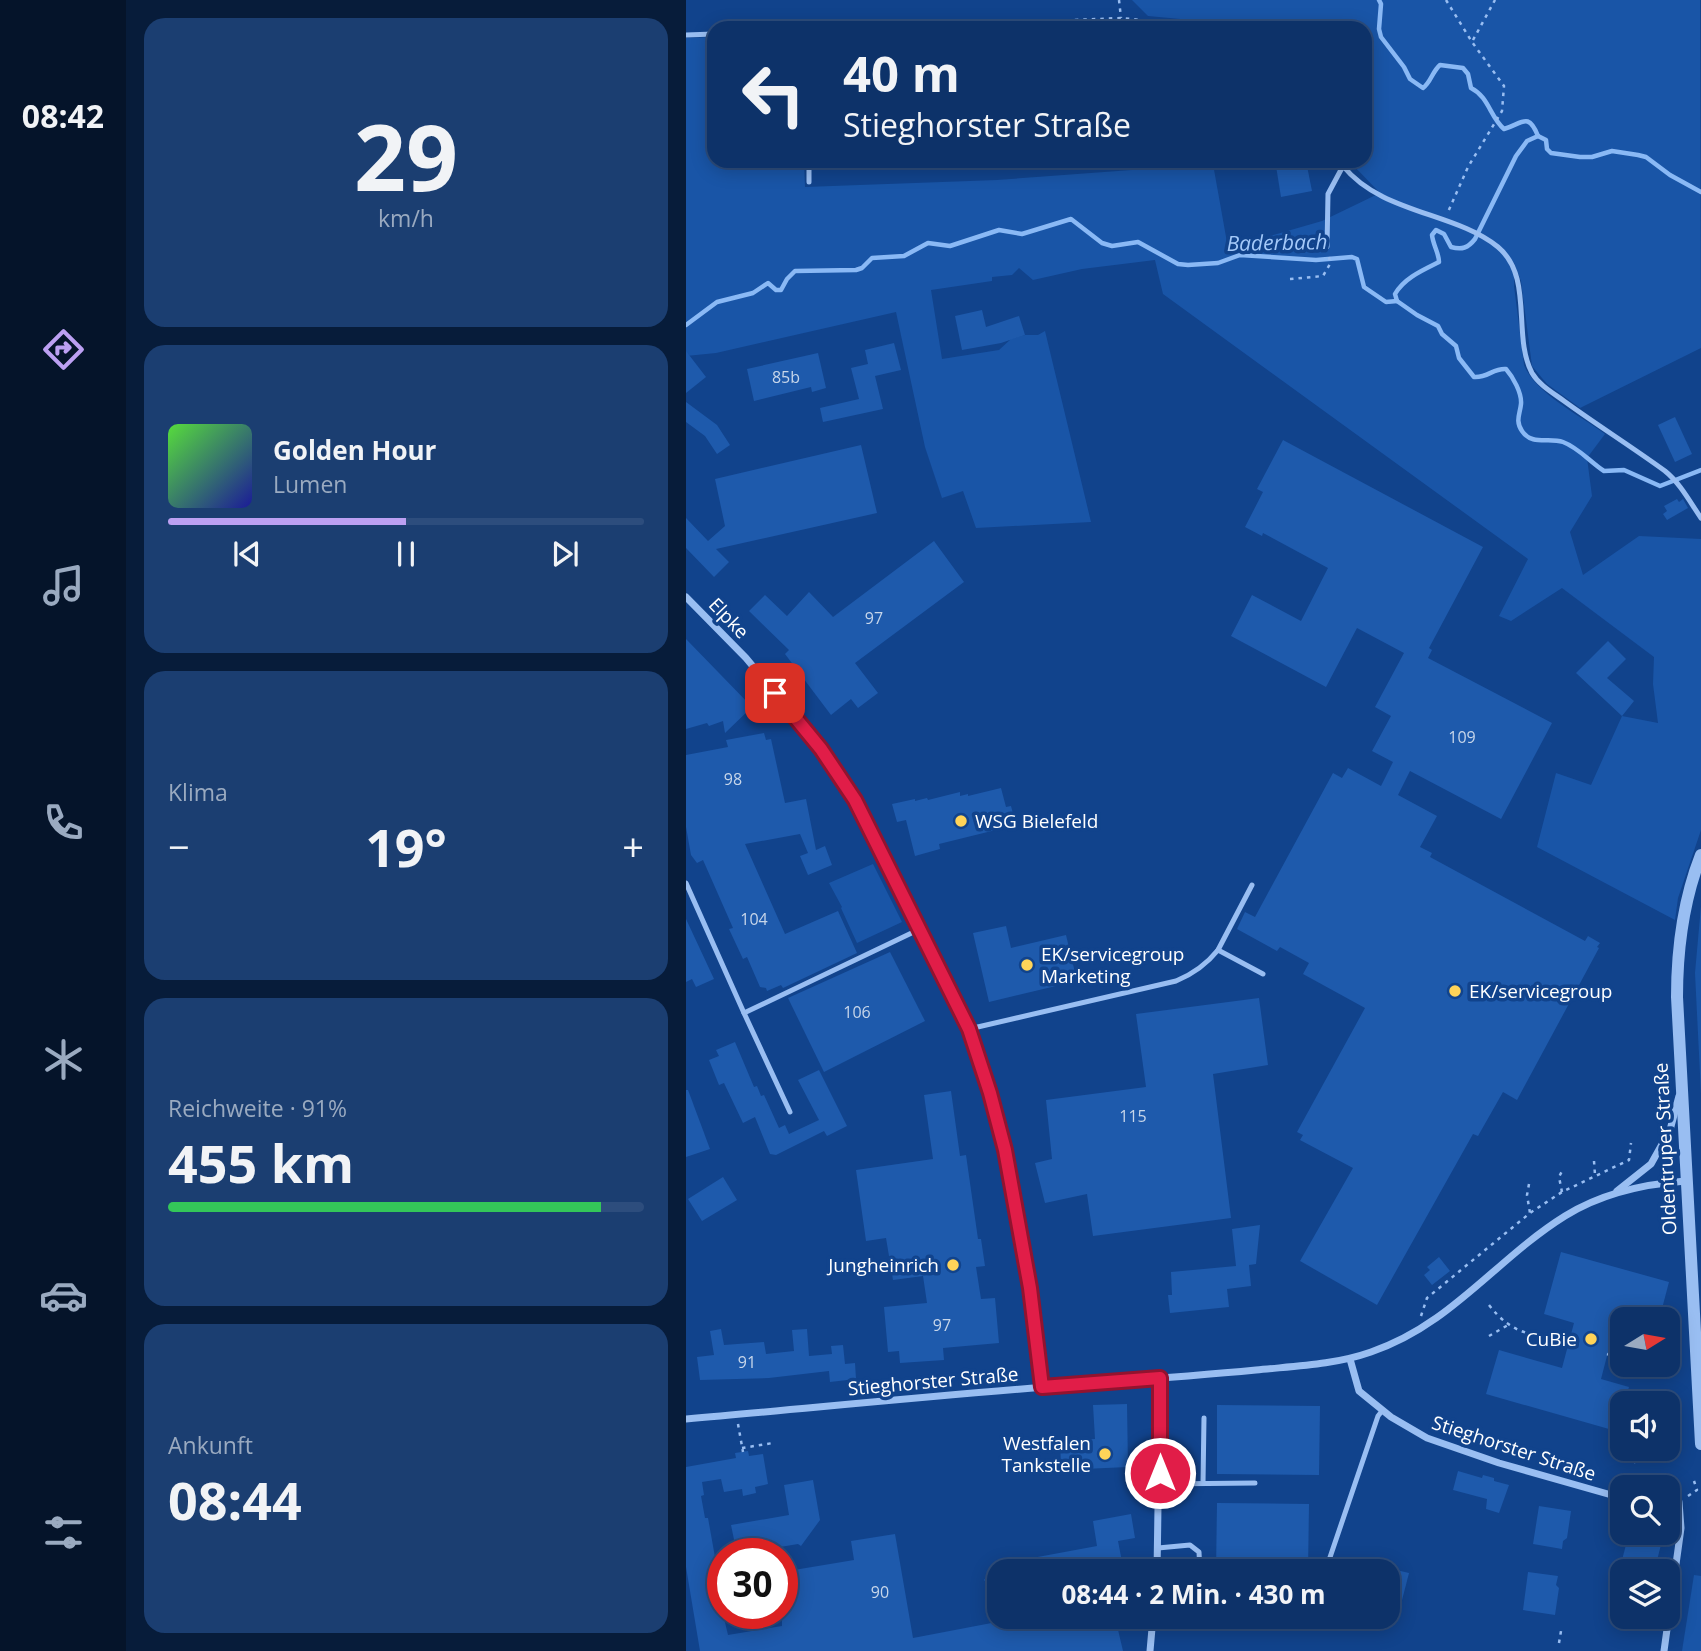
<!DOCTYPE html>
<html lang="de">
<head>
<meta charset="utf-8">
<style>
	body { margin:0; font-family:"Open Sans",sans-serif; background:#1b3e71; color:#f1f3f6; height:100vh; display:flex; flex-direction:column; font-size:26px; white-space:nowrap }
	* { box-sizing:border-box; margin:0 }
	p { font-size:23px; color:#9aaac0 }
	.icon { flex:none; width:38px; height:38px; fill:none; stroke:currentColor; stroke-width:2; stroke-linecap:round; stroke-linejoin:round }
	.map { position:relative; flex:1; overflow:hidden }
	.sheet { display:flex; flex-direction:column; gap:18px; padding:18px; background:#071c3a; width:560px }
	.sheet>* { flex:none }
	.banner { position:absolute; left:21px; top:21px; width:665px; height:147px; border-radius:21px; box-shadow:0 4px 18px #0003,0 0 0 2px #2d4d7d; background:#0d3269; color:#f1f3f6; overflow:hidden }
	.needle { width:46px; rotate:79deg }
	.controls { position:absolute; left:924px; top:1307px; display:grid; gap:14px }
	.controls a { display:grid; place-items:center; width:70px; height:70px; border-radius:14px; background:#0d3269; box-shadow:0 4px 18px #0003,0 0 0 2px #2d4d7d; font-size:35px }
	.speed { position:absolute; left:21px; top:1538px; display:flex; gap:14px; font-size:35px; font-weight:700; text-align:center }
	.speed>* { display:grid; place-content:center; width:91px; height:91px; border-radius:50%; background:#0d3269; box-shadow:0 4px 18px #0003,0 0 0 2px #2d4d7d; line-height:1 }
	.speed .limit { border:10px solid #d22; background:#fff; color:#111 }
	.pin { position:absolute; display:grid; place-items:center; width:60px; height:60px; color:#fff; margin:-30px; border-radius:14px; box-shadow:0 4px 10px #0006 }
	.me { position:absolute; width:77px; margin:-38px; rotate:0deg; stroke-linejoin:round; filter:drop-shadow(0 0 5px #0008) }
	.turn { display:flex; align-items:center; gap:24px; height:147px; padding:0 21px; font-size:32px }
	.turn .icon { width:91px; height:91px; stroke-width:2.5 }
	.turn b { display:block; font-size:49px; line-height:60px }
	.big { font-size:52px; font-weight:700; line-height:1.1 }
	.sheet .card { flex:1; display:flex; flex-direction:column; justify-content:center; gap:10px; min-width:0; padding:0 24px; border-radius:21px; background:#1b3e71 }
	.sheet .dial { align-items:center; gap:0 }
	.dial b { font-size:91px; line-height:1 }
	.song { display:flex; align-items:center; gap:21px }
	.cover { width:84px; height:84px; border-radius:10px; background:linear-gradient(135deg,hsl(110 70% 55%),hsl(240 70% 35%)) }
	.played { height:7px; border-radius:4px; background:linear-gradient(90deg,#bca0f2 50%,#2d4d7d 50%) }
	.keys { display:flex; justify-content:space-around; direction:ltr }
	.heat { display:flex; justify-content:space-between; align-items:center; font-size:38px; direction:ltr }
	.charge { height:10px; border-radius:5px; background:linear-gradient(90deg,#34c759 91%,#2d4d7d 0) }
	.trip { position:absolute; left:301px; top:1559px; width:413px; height:70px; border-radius:21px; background:#0d3269; box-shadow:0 4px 18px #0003,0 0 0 2px #2d4d7d; font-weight:700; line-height:70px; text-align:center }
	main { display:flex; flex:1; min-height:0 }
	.menu { display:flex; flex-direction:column; width:126px; justify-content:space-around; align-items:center; background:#05142a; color:#9aaac0 }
	.menu .icon { width:49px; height:49px }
	.menu .current { color:#bca0f2 }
	.menu b { font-size:32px; color:#f1f3f6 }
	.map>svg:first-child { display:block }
</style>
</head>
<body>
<main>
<nav class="menu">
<b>08:42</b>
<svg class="icon current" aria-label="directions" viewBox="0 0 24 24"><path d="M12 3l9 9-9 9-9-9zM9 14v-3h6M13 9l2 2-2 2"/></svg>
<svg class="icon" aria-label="music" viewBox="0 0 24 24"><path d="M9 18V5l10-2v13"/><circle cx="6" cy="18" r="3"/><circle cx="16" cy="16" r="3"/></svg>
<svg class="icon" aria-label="phone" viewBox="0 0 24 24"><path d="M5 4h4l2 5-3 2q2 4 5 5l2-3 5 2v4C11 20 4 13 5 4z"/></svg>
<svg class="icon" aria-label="climate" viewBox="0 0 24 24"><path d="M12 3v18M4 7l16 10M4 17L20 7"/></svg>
<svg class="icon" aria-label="car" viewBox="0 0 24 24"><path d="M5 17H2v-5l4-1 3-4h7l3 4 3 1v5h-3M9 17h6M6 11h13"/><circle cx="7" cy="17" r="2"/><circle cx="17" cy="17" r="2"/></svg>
<svg class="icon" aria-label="filters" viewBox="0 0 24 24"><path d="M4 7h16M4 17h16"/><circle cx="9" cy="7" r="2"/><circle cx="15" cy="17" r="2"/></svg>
</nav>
<section class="sheet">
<div class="card dial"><b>29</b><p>km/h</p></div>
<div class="card">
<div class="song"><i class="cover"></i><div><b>Golden Hour</b><p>Lumen</p></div></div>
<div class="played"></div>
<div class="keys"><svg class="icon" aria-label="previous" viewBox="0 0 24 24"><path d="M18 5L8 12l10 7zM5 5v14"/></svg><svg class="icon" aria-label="pause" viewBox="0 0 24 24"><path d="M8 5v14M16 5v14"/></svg><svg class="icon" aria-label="next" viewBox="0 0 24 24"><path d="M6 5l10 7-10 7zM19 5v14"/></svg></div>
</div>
<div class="card"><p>Klima</p>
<div class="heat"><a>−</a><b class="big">19°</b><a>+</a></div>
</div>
<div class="card"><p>Reichweite · 91%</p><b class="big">455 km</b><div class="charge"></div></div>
<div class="card"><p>Ankunft</p><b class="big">08:44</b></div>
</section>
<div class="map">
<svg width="1015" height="1651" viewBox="0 0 1015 1651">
	<rect width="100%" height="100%" fill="#11438c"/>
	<!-- green -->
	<g fill="#1955a7">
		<path d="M446,0h568l1,348 -121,60 -33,-24 -15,-18 -11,-85 -7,-18v23l10,79c11,28 57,51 81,69l-18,24 5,38 -22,36 13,43 56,-39 62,3v291l-23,68 -3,22 -138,-73 19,-74 35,12 31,-69 36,7 -5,-39 1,-27 -92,-69 -51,33 -12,-5 29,-57 -365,-265 -8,-34 -73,9 -49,11 -14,-12 -7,7 -20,2v4l-61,9 11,69 57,-9 12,-11 14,-4h13l7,-4 46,191 -115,6 -13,-37 -21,7 -17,-51 -29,-135 -180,41 -30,3v-318l28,-1v124h90l1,26 192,-7 216,-16 15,84 94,-27 58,-28 -31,-32h16v-133h-161l-13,-8 -43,-4z"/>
		<path d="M187,864l29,58 -45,21 -16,-35 1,-1 -13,-24z"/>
		<path d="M1015,906v188l-6,-121z"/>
		<path d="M1008,1575l7,1v75h-19z"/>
	</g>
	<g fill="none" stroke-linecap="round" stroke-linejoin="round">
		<!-- stream -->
		<g stroke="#8ab9f5" stroke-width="4.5">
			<path d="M693,0l2,4 -2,25 2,8 23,30 6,12 13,9c8,-6 9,-16 17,-23l23,3 5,6 3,14c18,9 19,29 33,41 18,-5 24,-18 34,7"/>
			<path d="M852,136l8,4 1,9 4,4 29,4h12l20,-6 26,4 8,2 24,18 31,17"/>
			<path d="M711,301l20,14 21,11 4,8 14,12 3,12 15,19c14,1 19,-9 32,-8 7,8 16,24 15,35 -1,10 -6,17 1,27 10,15 27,6 41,11 16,6 27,20 41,29l20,-1 36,16 41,-16"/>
			<path d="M711,301l-2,-7c9,-16 28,-24 44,-32 0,-9 -6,-17 -7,-27l4,-5 8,4 7,13c11,3 17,1 24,-8l41,-83 11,-15 11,-5"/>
			<path d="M0,325l31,-23 36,-9 15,-10 8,7h5l6,-11 8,-8 61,-1 6,-2 10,-10 32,-2 24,-13 22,3 49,-16 23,4 49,-15 31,24 10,3 26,-4 40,22 10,1 30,-2 22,-8 76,5 36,-3 5,2 7,28 22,15 11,-1"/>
		</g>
	</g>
	<!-- building -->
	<g fill="#1e5aac">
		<path d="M620,161l6,30 -31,6 -5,-31z"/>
		<path d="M296,310l4,17 33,-11 6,19 -24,8 -39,7 -7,-34z"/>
		<path d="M208,343l7,27 -26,6 8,33 -60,13 -3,-14 39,-9 -8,-31 17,-4 -3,-14z"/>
		<path d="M0,351l20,26 -20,16z"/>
		<path d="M132,353l8,35 -14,4 -1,-5 -57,14 -7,-32z"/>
		<path d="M0,402l31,23 13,20 -13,9 -12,-18 -19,-14z"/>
		<path d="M989,417l17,37 -17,8 -17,-37z"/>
		<path d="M597,440l200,107 -54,101 3,2 -4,8 124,65 -51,96 -91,-48 -12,24 39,21 -17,31 12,6 -2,4 155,84 3,-5 12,7 -3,4 2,1 -82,152 -14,-8 -25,44 -5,-2 -96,171 -77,-44 53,-93 -53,-28 3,-5 -6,-3 68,-124 -62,-34 6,-11 -29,-16 -3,4 -40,-22 8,-17 10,5 78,-144 9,5 6,-10 33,18 12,-24 -21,-11 19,-35 -16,-9 29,-54 -47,-25 -31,59 -95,-51 21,-41 49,26 27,-53 -65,-35 -1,3 -17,-9 18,-35 -6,-3z"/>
		<path d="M175,445l16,68 -161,36 13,13 -15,15 -28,-29v-30l22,23 17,-15 -10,-47z"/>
		<path d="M991,499l2,3 4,-3 5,9 -21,12 -4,-6 4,-3 -3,-5z"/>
		<path d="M248,541l30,41 -109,81 23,30 -20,15 -7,-9 -20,16 -46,-61 4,-4 -40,-39 16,-16 22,21 22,-24 24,25z"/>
		<path d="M0,639l66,68 -27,26 -2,-12 -14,5 -2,-3 -21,6z"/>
		<path d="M922,641l18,18 -19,19 27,23 -12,15 -46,-43z"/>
		<path d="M78,733l2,7 5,-1 14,64 21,-4 10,51 9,-4 7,19 -24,10 -8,-19 8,-3 -8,-19 -55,10 40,90 53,-23 19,42 -74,35 -2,-3 -14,6 -1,-3 -6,-1 -13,-30 -4,2 -14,-30 4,-1 -30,-68 -6,3 -6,-8 -5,-28v-72l42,-8 -2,-7z"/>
		<path d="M315,788l5,19 5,-1 5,19 -77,19 1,5 -25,7 -9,-36 -9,2 -5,-18 23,-5v2l12,-3 1,2 32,-8v4l8,-2v2z"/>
		<path d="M0,919l28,60 -18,8 -4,-8 -6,3z"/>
		<path d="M320,926l5,22 55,-13 11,46 -88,21 -16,-69z"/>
		<path d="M204,952l35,69 -101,51 -36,-74z"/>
		<path d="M573,998l9,67 -55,9 18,144 -138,18 -6,-42 -42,9 -10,-40 17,-4 -6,-59 100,-13 -10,-73z"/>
		<path d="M49,1042l19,45 3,-1 4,10 3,-1 15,33 6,-3 4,9 30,-14 -21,-40 21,-10 28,56 -20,10 -3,-5 -48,24 -6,-1 -15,-37 -12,6 -19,-40 -5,2 -10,-25 10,-4 -3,-6z"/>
		<path d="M0,1090h2l22,59 -24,8z"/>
		<path d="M265,1091l9,65 6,-1 12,84h3l4,27 -9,1 5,32 14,-1 4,45 -56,5 1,12 -44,3 -1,-12 -11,1 -4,-45 43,-4 -4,-27 -30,4 -7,-42 -20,3 -10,-71 77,-11 -9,-64z"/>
		<path d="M37,1177l14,23 -35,21 -14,-22z"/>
		<path d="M574,1225l-4,39 -7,1 2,21 -24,3 2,18 -59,6 -2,-18h4l-1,-23 65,-6 -4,-37z"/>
		<path d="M875,1252l108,30 -10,38h-37v16l-9,-3 -12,46 28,8 -13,44 -130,-37 13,-44 63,18 12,-45 -30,-9z"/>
		<path d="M753,1257l11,14 -18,14 -8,-10 6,-5 -3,-3z"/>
		<path d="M35,1329l3,16 40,-3 2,12 28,-3 -2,-21 15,-1 2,27 23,-2 -1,-8 12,-1 2,19 10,-1 1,16 -26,3 -1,-11 -60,7 -69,2 -3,-23 17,-2 -4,-24z"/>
		<path d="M441,1404l1,63 -45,2v-4h-22l-1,-24 35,-2 -2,-34z"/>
		<path d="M531,1405l103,1 -1,69 -102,-1z"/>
		<path d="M62,1451l1,5 14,-2 5,30 -13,3 1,6 -13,3 -1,-7 -18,3 -3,-13 -19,3 2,13 -3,1 4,22h3l12,67h3v29l5,21 54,-9v-54l72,-12 -3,-19 44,-7 18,104 89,-17 -4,-4h117l8,34h-423l-14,-84v-100l50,-9 -1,-5z"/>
		<path d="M772,1471l24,7 1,-3 11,3v3l15,4 -10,28 -13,-4 1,-10 -34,-9z"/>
		<path d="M127,1480l7,40 -19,26 -3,-2 -61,10 -6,-29 58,-10 -5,-30z"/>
		<path d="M531,1503l92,1 -1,68h-92z"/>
		<path d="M853,1506l32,5 -4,27 -4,3 -1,8 -29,-5z"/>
		<path d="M445,1514l4,24 -17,3 6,31h-125v23l-15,-15 11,-14 4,-2 98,-18 -4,-25z"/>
		<path d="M943,1533h35l-10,39 -33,-8z"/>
		<path d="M702,1568l21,5 -9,35 -12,-3z"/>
		<path d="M842,1572l30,4 -2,9 3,3 -4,27 -32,-5z"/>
	</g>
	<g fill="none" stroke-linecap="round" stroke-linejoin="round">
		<!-- path -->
		<g stroke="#99bef2" stroke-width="2.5" stroke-dasharray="3.5 5" stroke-linecap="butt">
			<path d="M433,0l2,18"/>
			<path d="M760,0l26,42 32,44 -2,25 -34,56 -20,45"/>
			<path d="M202,28l233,-10 68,7 5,3"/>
			<path d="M787,40l22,-40"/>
			<path d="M604,279l33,-3 7,-12 -1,-7"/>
			<path d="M908,1161l1,14"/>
			<path d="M843,1184l-2,11 3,18"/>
			<path d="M876,1192l-3,-15 3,-6"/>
			<path d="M803,1305c24,31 43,29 80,37"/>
			<path d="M735,1316l6,-18 103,-85 32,-21 67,-32 2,-17"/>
			<path d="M803,1336l19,-11"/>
			<path d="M921,1354l15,5"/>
			<path d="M52,1424l5,28"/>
			<path d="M56,1448l31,-5"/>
			<path d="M948,1462l28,-4"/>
			<path d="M1002,1496l9,-6 -3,-9"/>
			<path d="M873,1643l2,-12"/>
		</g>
		<!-- service -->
		<g stroke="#99bef2" stroke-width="5">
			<path d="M0,35l28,-1"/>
			<path d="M123,161v21"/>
			<path d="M641,247l1,-53 15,-28c39,48 112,46 155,81 36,30 14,89 34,126 7,12 21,20 32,28 33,24 68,46 101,70 15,12 25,31 36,47"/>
			<path d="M0,883l58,130 176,-84"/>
			<path d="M532,950l45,24"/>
			<path d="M58,1013l46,99"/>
			<path d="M283,1029l207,-48c17,-7 30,-16 42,-31l34,-65"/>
			<path d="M517,1483l1,-65"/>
			<path d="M474,1484l95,-1"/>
			<path d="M472,1548l32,-3 9,7 1,20"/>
			<path d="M639,1572l53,-156 4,-5"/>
		</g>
		<!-- minor -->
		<g stroke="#99bef2" stroke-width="7">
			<path d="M0,597l60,61 75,91 34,51 114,229 21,63 15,58 24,138 13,99"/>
			<path d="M931,1191l34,-27 19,-34 9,-34"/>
			<path d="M664,1359l9,32 32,26 36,21 72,25 123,35"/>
			<path d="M0,1419c137,-12 274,-26 412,-36 53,-4 105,-8 158,-13 39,-4 78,-5 115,-18 80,-27 125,-93 194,-136 37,-23 78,-32 121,-35"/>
			<path d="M471,1572l3,-194"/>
			<path d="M464,1651l3,-34"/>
			<path d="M978,1651l17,-123 -2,-26 -11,1"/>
		</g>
		<!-- tertiary -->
		<path stroke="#99bef2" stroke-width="12" d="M1015,855c-18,46 -24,93 -24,142l24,447"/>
	</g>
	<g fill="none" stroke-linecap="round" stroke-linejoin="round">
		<defs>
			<path id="route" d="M89,693l46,56 34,51 114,229 21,64 15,57 25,138 12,99 118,-9v95"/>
		</defs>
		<!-- route casing -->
		<use href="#route" stroke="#92132f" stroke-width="18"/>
		<!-- route -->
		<use href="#route" stroke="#e11d48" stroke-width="12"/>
	</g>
	<!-- markers -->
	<g fill="#ffd459" stroke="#11438c" stroke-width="2.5">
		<circle cx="275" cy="821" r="7"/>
		<circle cx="341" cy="965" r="7"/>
		<circle cx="769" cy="991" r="7"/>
		<circle cx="267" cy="1265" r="7"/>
		<circle cx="905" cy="1339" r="7"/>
		<circle cx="419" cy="1454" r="7"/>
	</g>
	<g text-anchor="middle" stroke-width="7" stroke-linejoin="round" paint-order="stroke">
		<!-- number labels -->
		<g font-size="16" fill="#c7d6ea">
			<text x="100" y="383">85b</text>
			<text x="188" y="624">97</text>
			<text x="776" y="743">109</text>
			<text x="47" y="785">98</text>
			<text x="68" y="925">104</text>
			<text x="171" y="1018">106</text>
			<text x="447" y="1122">115</text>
			<text x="256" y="1331">97</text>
			<text x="61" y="1368">91</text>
			<text x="194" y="1598">90</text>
		</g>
		<!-- street labels -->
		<g font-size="19" fill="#fff" stroke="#11438c">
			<text transform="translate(43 618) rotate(46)" y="7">Elpke</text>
			<text transform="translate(979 1149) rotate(-93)" y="7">Oldentruper Straße</text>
			<text transform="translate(247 1381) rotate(-5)" y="7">Stieghorster Straße</text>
			<text transform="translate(828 1448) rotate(18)" y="7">Stieghorster Straße</text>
		</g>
		<!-- poi labels -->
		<g font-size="19" fill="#fff" stroke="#11438c" text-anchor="start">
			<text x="289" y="828">WSG Bielefeld</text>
			<text x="355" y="961">EK/servicegroup<tspan x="355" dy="22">Marketing</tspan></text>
			<text x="783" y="998">EK/servicegroup</text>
			<text x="253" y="1272" text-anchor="end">Jungheinrich</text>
			<text x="891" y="1346" text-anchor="end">CuBie</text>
			<text x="405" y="1450" text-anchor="end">Westfalen<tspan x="405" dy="22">Tankstelle</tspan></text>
		</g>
		<!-- water labels -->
		<g font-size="21" font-style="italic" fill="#a4c9f9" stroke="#11438c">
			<text transform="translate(591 243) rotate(-1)" y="7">Baderbach</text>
		</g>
	</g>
</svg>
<div class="controls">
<a><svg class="needle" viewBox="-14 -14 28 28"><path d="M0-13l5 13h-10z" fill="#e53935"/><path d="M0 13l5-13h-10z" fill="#9aaac0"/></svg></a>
<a><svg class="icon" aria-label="sound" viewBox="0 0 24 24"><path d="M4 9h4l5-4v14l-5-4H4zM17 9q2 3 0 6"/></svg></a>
<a><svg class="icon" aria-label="search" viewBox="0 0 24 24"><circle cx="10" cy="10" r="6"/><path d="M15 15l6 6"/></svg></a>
<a><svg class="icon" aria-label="layers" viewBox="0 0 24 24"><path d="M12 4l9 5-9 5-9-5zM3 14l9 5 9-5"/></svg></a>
</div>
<div class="speed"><div class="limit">30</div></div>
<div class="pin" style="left:89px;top:693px;background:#d93025"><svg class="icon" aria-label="arrive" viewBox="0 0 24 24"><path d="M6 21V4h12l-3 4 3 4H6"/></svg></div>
<svg class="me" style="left:474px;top:1473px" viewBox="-20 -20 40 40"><circle r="17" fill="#e11d48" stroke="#fff" stroke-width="3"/><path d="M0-11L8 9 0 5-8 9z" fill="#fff"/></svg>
<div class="trip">08:44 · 2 Min. · 430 m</div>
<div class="banner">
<div class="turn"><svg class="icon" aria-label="left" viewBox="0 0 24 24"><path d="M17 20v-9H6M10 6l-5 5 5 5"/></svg><div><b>40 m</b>Stieghorster Straße</div></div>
</div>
</div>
</main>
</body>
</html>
